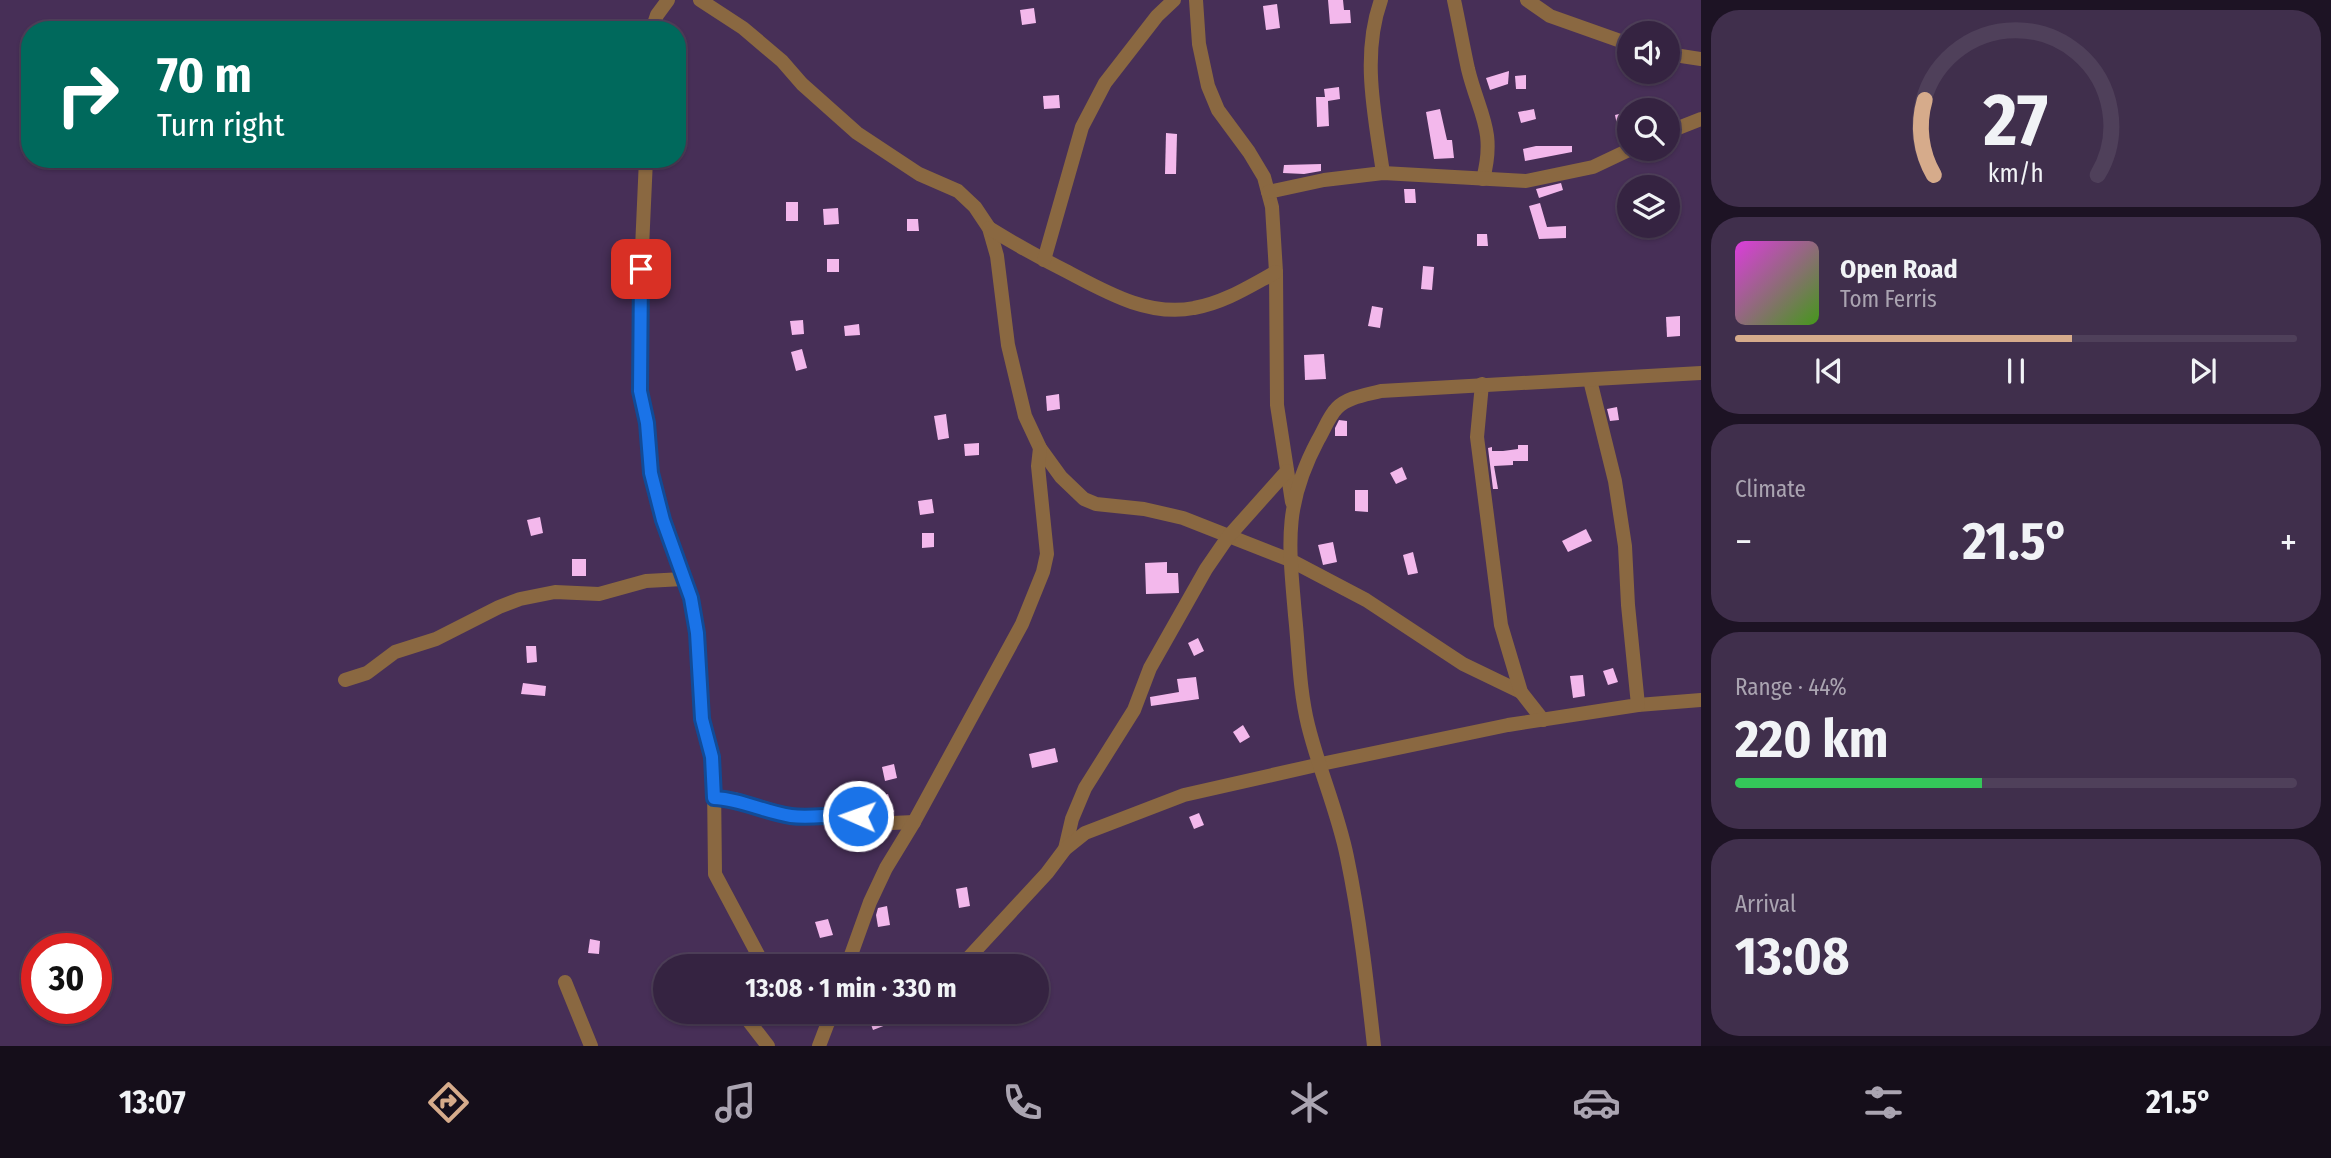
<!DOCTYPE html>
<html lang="en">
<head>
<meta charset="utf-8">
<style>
	body { margin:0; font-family:"Fira Sans Condensed",sans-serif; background:#402f4c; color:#f1f3f6; height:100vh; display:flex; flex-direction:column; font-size:26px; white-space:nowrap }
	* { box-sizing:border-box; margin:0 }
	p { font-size:23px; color:#aaa4b1 }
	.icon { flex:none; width:38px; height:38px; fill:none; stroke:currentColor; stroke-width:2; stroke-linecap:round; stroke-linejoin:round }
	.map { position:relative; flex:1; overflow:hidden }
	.side { display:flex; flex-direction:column; gap:10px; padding:10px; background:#1d1324; width:630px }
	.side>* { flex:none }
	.banner { position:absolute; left:21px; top:21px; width:665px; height:147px; border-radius:28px; box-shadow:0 2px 5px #0004,0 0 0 2px #4f405a; background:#00695c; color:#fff; overflow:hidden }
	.tools { position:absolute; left:1617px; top:21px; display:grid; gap:14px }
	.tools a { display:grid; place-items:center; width:63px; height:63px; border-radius:50%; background:#352341; box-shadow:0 2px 5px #0004,0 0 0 2px #4f405a; font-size:35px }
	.speed { position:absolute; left:21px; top:933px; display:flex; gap:14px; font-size:35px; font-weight:700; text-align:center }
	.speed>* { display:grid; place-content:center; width:91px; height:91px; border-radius:50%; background:#352341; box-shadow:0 2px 5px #0004,0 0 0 2px #4f405a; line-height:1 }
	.speed .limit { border:10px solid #d22; background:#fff; color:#111 }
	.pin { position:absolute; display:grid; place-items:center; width:60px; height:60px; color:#fff; margin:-30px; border-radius:14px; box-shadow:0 4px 10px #0006 }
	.me { position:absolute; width:77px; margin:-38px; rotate:272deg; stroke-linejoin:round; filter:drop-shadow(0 0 5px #0008) }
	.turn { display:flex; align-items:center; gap:24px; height:147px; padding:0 21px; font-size:32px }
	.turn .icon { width:91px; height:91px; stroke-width:2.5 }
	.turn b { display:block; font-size:49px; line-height:60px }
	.big { font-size:52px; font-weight:700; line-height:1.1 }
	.side .card { flex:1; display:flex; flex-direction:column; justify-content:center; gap:10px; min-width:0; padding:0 24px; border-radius:28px; background:#402f4c }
	.side .dial { align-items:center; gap:0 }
	.dial svg { height:182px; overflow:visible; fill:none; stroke:#4f405a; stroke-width:7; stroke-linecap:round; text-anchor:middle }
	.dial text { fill:#f1f3f6; stroke:none }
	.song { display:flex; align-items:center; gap:21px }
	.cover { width:84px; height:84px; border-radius:10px; background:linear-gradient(135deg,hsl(300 70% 55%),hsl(100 70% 35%)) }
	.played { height:7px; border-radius:4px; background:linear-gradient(90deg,#d6ab8b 60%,#4f405a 60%) }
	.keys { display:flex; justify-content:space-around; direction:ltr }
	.heat { display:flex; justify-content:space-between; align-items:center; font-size:38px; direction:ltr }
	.charge { height:10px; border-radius:5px; background:linear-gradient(90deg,#34c759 44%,#4f405a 0) }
	.trip { position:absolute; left:653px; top:954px; width:396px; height:70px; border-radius:35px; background:#352341; box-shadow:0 2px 5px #0004,0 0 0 2px #4f405a; font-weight:700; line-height:70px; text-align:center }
	.dock { display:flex; height:112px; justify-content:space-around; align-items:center; background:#150e1a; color:#aaa4b1 }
	.dock .icon { width:49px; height:49px }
	.dock .selected { color:#d6ab8b }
	.dock b { font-size:32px; color:#f1f3f6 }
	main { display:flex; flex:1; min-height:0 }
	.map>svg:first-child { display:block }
</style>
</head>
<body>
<main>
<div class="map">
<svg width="1701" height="1046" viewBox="0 0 1701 1046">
	<rect width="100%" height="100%" fill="#472f57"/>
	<!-- building -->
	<g fill="#f3b8ec">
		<path d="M1328,0h15l1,10h6l1,13 -21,1z"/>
		<path d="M1277,4l3,24 -14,2 -3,-24z"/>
		<path d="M1034,8l2,15 -14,2 -2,-15z"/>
		<path d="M1509,71l-1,13 -18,6 -4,-12z"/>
		<path d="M1526,75v14h-10l-1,-13z"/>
		<path d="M1339,87l1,12 -12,2 1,25 -12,1 -1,-30h9l-1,-8z"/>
		<path d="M1059,95l1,13 -16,1 -1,-13z"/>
		<path d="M1440,109l7,31h5l2,18 -20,1 -8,-47z"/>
		<path d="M1534,109l2,10 -15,4 -3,-11z"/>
		<path d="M1627,112l2,15 -11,3 -3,-15z"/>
		<path d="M1166,133l11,1 -1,40h-11z"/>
		<path d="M1536,146h36v6l-47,9 -2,-12z"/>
		<path d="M1321,164v7l-17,3 -21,-1 1,-8z"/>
		<path d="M1561,183l2,7 -24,8 -3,-9z"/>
		<path d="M1404,189h11l1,14h-11z"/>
		<rect x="786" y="202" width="12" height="19"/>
		<path d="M1540,203l7,24 19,-1v12l-27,1 -10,-33z"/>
		<path d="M838,208l1,16 -15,1 -1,-16z"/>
		<path d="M907,219h11l1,12h-12z"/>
		<path d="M1477,234h10l1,12h-11z"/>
		<rect x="827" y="259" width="12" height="13"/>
		<path d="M1423,266l11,1 -2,23 -11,-1z"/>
		<path d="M1372,306l11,2 -3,20 -12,-2z"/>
		<path d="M1680,316v20l-13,1 -1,-20z"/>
		<path d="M803,320l1,14 -12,1 -2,-14z"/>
		<path d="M859,324l1,11 -15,1 -1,-10z"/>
		<path d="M802,349l5,19 -11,3 -5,-19z"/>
		<path d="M1324,354l2,25 -21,1 -1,-25z"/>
		<path d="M1059,394l1,15 -13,2 -1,-15z"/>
		<path d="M1617,407l2,13 -9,1 -3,-12z"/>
		<path d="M946,414l3,24 -11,2 -4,-24z"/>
		<path d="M1339,420l8,1v15h-12v-8z"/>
		<path d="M979,443v12l-14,1 -1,-12z"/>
		<path d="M1518,445h10v16h-15v4l-19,1 4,23h-5l-5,-41 4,-1v4h11l15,-2z"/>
		<path d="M1402,467l5,12 -11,5 -6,-11z"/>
		<path d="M1355,490h13v22l-13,-1z"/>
		<path d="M932,499l2,14 -14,2 -2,-14z"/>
		<path d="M540,517l3,16 -12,3 -4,-16z"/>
		<path d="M1586,529l6,12 -24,11 -6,-11z"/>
		<path d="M922,533h12v14l-12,1z"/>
		<path d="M1333,542l4,20 -14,3 -5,-20z"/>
		<path d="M1413,552l5,21 -10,2 -5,-20z"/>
		<rect x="572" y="559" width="14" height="17"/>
		<path d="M1167,562v11h11l1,20 -33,1 -1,-31z"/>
		<path d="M1198,638l6,13 -10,5 -6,-13z"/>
		<path d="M526,646h10l1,16 -10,1z"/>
		<path d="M1613,668l5,14 -10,3 -5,-14z"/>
		<path d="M1583,675l2,21 -12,2 -3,-22z"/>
		<path d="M1196,677l3,22 -48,7 -1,-9 29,-5 -2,-13z"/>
		<path d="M523,683l23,3 -1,10 -24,-2z"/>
		<path d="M1243,725l7,12 -10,6 -7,-11z"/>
		<path d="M1055,748l3,14 -26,6 -3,-14z"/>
		<path d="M894,764l3,14 -12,3 -3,-14z"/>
		<path d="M888,794l6,18 -15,-1 -5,-12z"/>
		<path d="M1199,813l5,12 -10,4 -5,-12z"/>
		<path d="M967,887l3,19 -11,2 -3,-19z"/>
		<path d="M887,906l3,19 -12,2 -2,-12 2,-7z"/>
		<path d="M828,919l5,16 -13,3 -5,-16z"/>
		<path d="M590,939l10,2 -1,13 -11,-1z"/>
		<path d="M724,955l1,11h-12l-1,-10z"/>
		<path d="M882,1014l4,11 -13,5 -4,-11z"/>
	</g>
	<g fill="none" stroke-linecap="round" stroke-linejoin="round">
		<!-- minor -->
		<g stroke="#8a6841" stroke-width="14">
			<path d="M700,0l43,28 39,33 20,23 55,49 62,41 39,17 17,16 14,21 8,28 11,89 17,71 15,32 21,29 23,22 12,5 48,5 39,9 107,42 76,40 97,64 58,28"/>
			<path d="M1196,0l3,44 9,42 10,24 31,42 15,25 8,30 4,65 1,133 15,97"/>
			<path d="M1381,0c-20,56 -6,116 2,173"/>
			<path d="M1454,0c5,23 9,46 14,69 11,45 28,61 15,110"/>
			<path d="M1527,0l23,16 79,28"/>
			<path d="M652,30l5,-15 11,-15"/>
			<path d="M1668,54l33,5"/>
			<path d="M1668,132l33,-13"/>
			<path d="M646,159l-6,134 1,98 6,32 4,50 11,47 29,78 6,35 5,86 10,38 2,26 1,91 49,92"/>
			<path d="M1268,192l56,-12 59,-7 143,8 67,-14 38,-18"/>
			<path d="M989,228c26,16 51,30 79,44 38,20 81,45 126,36 30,-5 56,-22 82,-36"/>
			<path d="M1044,260l38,-133 23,-44 52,-67 17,-16"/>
			<path d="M1482,384l-5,53 24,188 20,67 22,28"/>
			<path d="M345,680l22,-7 28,-21 41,-13 63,-32 21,-8 35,-7 44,2 47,-13 37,-2"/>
			<path d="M1638,705l63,-5"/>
			<path d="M714,798l20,1 57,17 52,-2 49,9 22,-1"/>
			<path d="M1065,849l7,-30 13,-31 49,-78 16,-42 56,-99 22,-32 59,-66"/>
			<path d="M847,966l23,-64 16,-34 28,-46 108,-198 21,-52 4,-18 -9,-88 2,-18"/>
			<path d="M961,966l86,-93 18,-24 20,-16 99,-38 137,-31 187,-39 130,-20 -10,-100 -3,-59 -10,-65 -25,-101"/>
			<path d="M565,982l26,64"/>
			<path d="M748,1012l-4,3 24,31"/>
			<path d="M830,1020l33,-8"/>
			<path d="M819,1046l13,-34"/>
			<path d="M1374,1046c-7,-63 -14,-127 -27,-189 -9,-45 -28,-87 -39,-132 -9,-37 -9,-73 -13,-110 -6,-71 -12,-109 23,-175 6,-10 11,-24 19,-32 11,-11 29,-13 44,-17l320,-18"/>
		</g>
	</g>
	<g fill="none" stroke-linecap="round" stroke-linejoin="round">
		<defs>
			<path id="route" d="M641,269l-1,122 7,32 4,50 12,47 28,78 6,35 5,86 10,38 2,41c27,1 50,14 77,18 22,3 45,-3 67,0"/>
		</defs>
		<!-- route casing -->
		<use href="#route" stroke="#114b97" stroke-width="18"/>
		<!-- route -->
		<use href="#route" stroke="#1a73e8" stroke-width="12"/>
	</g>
</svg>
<div class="tools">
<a><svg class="icon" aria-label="sound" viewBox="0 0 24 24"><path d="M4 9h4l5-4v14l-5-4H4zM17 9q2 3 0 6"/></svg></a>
<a><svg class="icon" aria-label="search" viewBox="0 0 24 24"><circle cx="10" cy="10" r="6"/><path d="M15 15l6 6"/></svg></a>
<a><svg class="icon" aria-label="layers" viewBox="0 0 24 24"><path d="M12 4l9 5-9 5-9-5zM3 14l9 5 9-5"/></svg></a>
</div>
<div class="speed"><div class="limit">30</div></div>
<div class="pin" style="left:641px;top:269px;background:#d93025"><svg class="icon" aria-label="arrive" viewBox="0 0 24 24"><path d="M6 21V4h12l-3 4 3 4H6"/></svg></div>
<svg class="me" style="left:858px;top:816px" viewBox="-20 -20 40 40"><circle r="17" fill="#1a73e8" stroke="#fff" stroke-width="3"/><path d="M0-11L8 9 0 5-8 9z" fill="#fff"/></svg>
<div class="trip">13:08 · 1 min · 330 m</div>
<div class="banner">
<div class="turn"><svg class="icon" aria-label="right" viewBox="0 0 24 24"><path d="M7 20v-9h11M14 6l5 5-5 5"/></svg><div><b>70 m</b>Turn right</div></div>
</div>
</div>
<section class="side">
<div class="card dial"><svg viewBox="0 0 100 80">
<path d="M14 69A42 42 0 1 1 86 69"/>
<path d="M14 69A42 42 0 0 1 10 36" stroke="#d6ab8b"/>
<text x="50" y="56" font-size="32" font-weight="700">27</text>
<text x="50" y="72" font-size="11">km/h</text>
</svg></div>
<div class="card">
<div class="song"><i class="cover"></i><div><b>Open Road</b><p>Tom Ferris</p></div></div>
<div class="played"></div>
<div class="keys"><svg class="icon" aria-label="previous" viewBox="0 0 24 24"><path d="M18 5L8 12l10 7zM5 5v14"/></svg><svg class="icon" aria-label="pause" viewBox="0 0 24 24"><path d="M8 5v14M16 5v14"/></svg><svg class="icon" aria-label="next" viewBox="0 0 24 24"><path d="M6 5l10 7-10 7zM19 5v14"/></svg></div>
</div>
<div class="card"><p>Climate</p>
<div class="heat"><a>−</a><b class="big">21.5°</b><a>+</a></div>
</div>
<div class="card"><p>Range · 44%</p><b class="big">220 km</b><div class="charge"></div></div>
<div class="card"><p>Arrival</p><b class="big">13:08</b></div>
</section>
</main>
<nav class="dock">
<b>13:07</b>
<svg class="icon selected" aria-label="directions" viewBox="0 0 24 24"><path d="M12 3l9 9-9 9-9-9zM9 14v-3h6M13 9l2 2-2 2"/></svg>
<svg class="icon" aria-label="music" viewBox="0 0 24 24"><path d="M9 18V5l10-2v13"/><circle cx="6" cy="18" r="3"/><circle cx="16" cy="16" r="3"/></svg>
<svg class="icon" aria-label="phone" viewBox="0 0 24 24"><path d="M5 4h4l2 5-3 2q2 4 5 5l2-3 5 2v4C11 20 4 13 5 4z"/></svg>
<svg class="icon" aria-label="climate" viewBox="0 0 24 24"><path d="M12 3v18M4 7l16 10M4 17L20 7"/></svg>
<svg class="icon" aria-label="car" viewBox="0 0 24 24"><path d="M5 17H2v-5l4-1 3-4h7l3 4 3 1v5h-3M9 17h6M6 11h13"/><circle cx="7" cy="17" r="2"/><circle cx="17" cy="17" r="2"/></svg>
<svg class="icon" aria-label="filters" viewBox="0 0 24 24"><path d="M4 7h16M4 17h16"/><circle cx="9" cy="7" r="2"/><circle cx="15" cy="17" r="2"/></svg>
<b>21.5°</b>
</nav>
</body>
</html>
